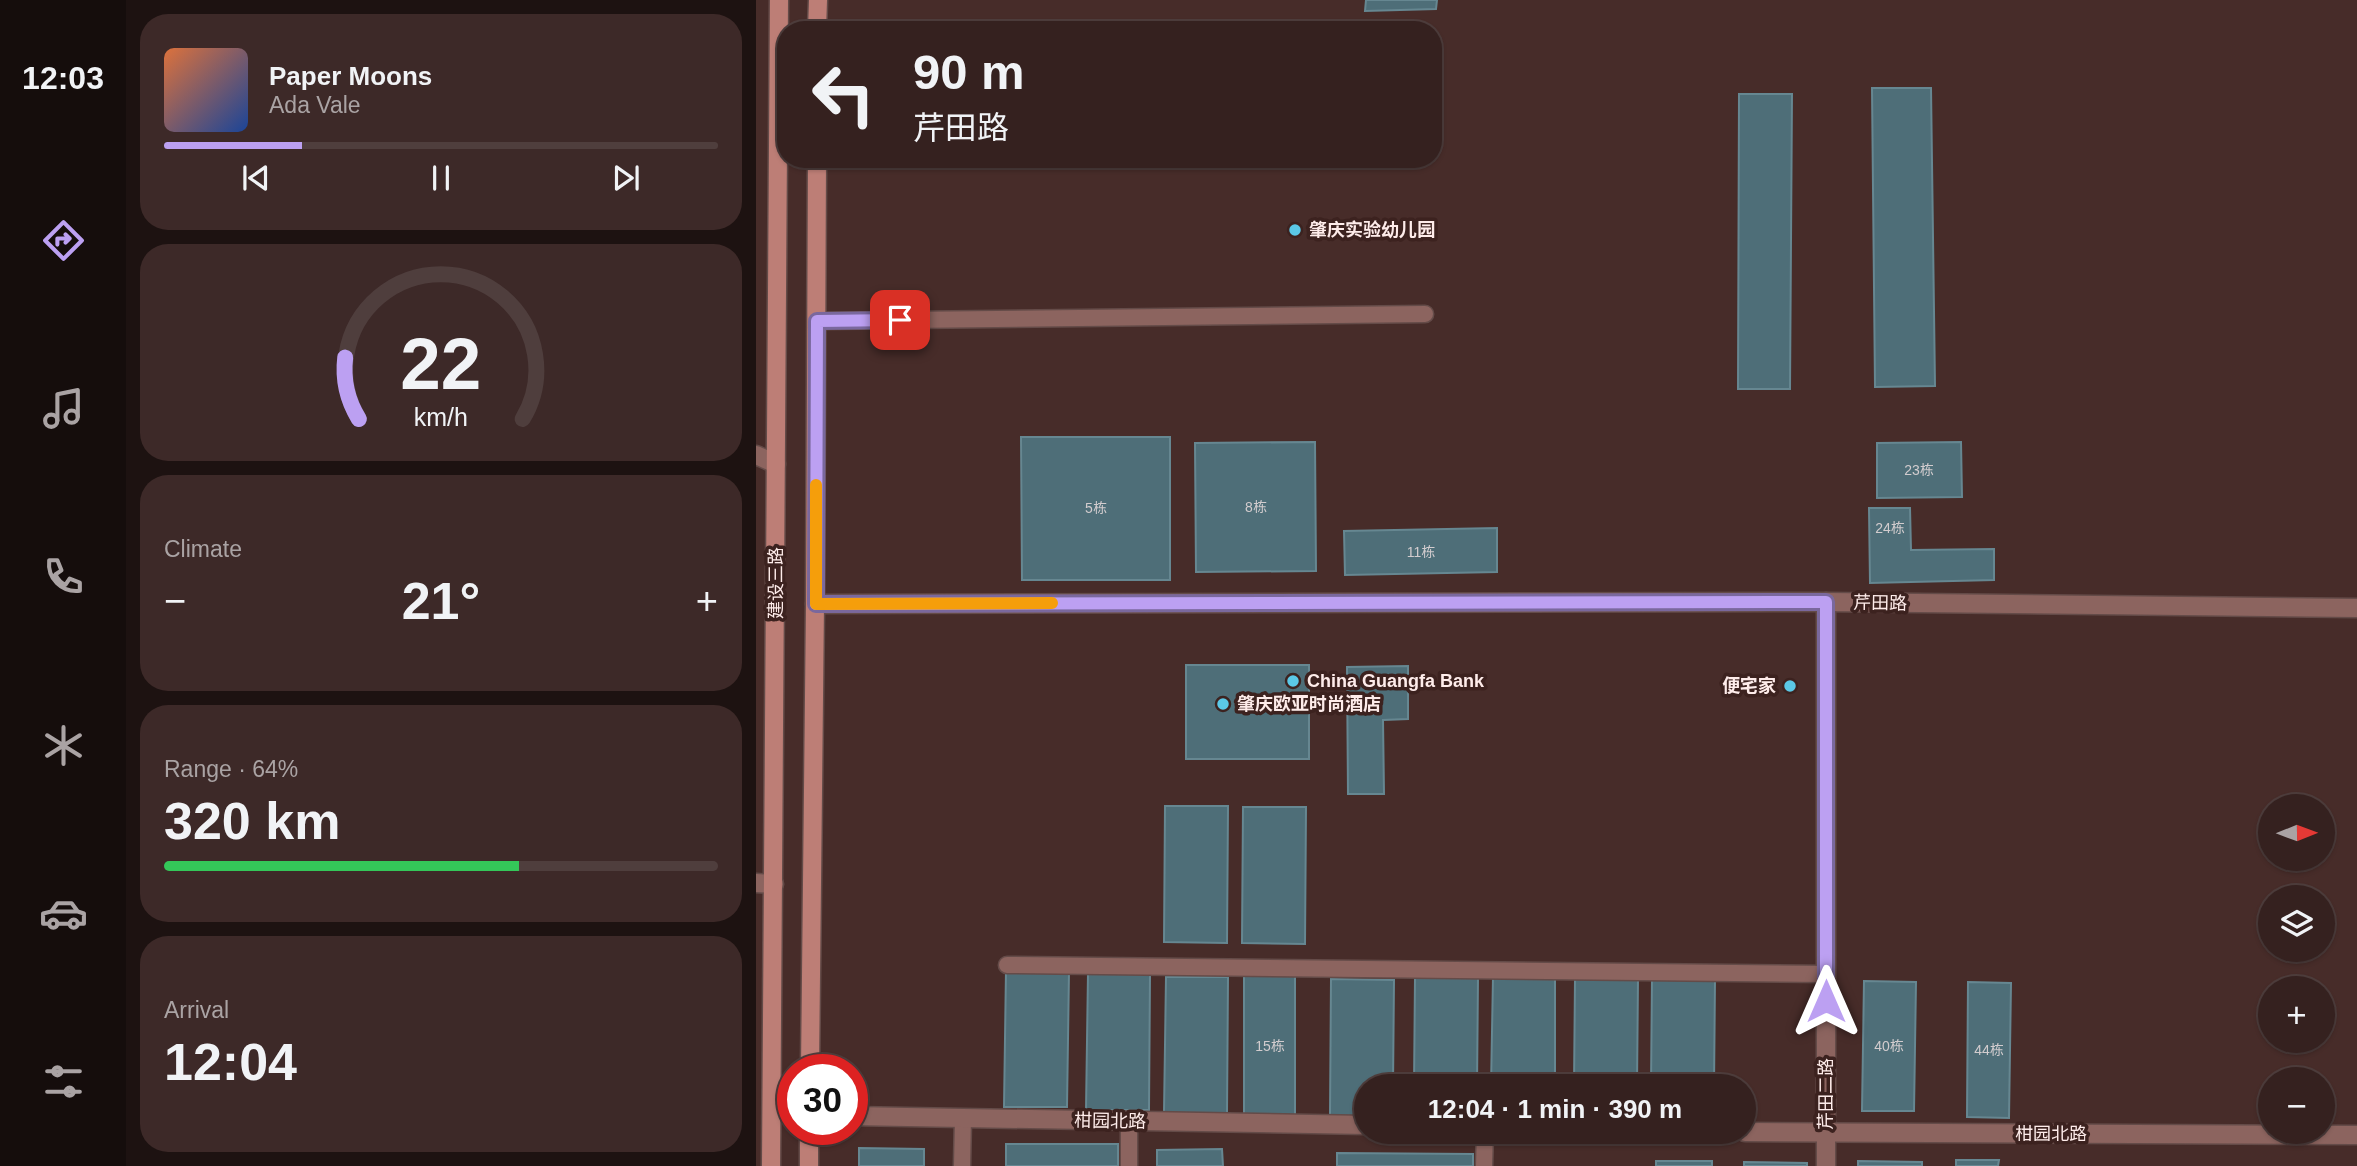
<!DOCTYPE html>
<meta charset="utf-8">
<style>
body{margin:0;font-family:Helvetica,"Noto Sans SC",sans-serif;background:#3d2928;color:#f1f3f6;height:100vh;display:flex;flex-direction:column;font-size:26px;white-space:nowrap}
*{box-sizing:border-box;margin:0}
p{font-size:23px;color:#aaa3a4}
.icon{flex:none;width:38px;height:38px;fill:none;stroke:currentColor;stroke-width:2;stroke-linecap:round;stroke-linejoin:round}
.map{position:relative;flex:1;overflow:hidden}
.side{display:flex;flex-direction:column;gap:14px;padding:14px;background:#1d1211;width:630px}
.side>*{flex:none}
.hud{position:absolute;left:21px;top:21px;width:665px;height:147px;border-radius:28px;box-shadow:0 2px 5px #0004,0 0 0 2px #4f3e3d;background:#35211f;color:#f1f3f6;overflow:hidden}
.needle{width:46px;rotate:89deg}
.tools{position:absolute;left:1502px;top:794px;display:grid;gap:14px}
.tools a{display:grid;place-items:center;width:77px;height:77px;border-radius:50%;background:#35211f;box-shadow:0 2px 5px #0004,0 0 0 2px #4f3e3d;font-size:35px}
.speed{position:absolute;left:21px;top:1054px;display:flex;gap:14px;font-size:35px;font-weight:700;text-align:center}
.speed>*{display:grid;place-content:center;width:91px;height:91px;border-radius:50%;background:#35211f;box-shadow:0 2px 5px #0004,0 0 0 2px #4f3e3d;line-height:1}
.speed .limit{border:10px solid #d22;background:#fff;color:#111}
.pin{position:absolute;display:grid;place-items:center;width:60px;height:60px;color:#fff;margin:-30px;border-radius:14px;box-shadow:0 4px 10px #0006}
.me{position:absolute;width:77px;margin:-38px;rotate:0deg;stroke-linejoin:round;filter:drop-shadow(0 0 5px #0008)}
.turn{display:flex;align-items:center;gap:24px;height:147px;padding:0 21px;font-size:32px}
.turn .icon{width:91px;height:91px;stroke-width:2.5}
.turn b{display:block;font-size:49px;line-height:60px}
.big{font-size:52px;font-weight:700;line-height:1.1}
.side .card{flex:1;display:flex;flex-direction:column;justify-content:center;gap:10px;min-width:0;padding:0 24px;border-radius:28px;background:#3d2928}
.side .dial{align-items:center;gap:0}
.dial svg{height:182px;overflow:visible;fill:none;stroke:#4f3e3d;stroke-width:7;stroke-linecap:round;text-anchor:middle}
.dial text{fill:#f1f3f6;stroke:none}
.song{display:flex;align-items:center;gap:21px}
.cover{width:84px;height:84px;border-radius:10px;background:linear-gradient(135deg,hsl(20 70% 55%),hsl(220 70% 35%))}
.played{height:7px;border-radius:4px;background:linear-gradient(90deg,#bca0f2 25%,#4f3e3d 25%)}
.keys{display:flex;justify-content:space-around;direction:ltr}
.heat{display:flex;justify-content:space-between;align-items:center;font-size:38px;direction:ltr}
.charge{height:10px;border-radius:5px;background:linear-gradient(90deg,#34c759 64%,#4f3e3d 0)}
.trip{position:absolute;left:598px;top:1074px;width:402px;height:70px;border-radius:35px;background:#35211f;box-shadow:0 2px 5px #0004,0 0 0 2px #4f3e3d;font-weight:700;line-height:70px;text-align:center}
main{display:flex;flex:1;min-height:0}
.dock{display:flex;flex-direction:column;width:126px;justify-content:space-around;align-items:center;background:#150d0c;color:#aaa3a4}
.dock .icon{width:49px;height:49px}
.dock .current{color:#bca0f2}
.dock b{font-size:32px;color:#f1f3f6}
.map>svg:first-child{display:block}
.building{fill:#4e6e78;stroke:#668791;stroke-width:2}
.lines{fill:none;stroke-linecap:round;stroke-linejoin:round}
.lane-casing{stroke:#644b48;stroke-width:19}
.street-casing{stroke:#644b48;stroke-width:21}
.secondary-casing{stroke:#644b48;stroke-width:21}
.lane{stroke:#8c645f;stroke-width:16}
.street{stroke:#8c645f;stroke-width:18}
.secondary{stroke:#bd7e76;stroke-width:18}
.route-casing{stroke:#7a689d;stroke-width:18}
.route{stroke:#bca0f2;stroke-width:12}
.slow{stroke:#f59e0b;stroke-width:12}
.poi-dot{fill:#5bc8e6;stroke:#3c221f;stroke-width:2.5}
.labels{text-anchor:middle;stroke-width:7;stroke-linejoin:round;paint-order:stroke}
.number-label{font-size:14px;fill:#d2ccce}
.poi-label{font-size:18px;font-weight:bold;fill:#feecea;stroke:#3c221f;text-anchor:start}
.street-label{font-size:18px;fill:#feecea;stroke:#3c221f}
</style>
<main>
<nav class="dock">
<b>12:03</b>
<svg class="icon current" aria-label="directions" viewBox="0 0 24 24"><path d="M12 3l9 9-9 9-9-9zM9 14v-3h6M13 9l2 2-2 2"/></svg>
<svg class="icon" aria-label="music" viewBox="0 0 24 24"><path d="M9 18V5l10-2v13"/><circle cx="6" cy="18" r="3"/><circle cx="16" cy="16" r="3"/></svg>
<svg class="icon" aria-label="phone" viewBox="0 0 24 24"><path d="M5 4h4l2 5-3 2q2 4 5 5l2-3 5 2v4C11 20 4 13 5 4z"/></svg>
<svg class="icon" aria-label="climate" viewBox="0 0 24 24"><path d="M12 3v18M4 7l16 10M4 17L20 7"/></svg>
<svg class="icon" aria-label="car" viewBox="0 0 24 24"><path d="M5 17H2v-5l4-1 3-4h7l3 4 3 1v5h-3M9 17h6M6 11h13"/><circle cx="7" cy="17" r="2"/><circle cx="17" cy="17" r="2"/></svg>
<svg class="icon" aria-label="filters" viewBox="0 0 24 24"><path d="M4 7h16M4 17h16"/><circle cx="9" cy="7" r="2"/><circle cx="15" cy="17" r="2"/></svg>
</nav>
<section class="side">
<div class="card">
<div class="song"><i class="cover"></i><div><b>Paper Moons</b><p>Ada Vale</p></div></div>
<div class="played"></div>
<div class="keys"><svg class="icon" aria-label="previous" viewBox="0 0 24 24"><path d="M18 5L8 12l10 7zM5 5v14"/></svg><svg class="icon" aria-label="pause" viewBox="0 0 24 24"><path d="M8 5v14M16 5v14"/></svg><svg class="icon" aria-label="next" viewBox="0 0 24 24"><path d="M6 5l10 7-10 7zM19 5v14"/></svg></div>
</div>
<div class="card dial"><svg viewBox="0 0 100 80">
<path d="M14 69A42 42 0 1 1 86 69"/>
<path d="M14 69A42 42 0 0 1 8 42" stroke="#bca0f2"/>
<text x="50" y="56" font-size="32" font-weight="700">22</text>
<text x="50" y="72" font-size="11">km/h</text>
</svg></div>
<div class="card"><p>Climate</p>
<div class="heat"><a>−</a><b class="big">21°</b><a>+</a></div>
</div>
<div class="card"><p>Range · 64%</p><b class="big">320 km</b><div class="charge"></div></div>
<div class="card"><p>Arrival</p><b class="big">12:04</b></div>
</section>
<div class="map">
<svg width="1601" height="1166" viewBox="0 0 1601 1166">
<rect width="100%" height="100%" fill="#472c29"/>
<!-- building -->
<g class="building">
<polygon points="610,0 681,0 680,9 609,11"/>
<polygon points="1116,88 1175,88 1179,386 1119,387"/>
<polygon points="983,94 1036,94 1034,389 982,389"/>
<polygon points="265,437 414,437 414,580 266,580"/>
<polygon points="559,442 560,571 440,572 439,443"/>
<polygon points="1205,442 1206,497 1121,498 1121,443"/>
<polygon points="1113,508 1154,508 1155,550 1238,549 1238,580 1114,583"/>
<polygon points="741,528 741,572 589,575 588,531"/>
<rect x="430" y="665" width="123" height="94"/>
<polygon points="652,666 652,719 627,720 628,794 592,794 591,667"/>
<polygon points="409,806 472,806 471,943 408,942"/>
<polygon points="487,807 550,807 549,944 486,943"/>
<polygon points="250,970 313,971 311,1107 248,1107"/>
<polygon points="332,973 394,974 393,1110 330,1110"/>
<polygon points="488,975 539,975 539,1118 488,1117"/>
<polygon points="410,977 472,977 471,1114 408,1113"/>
<polygon points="659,977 722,977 721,1087 658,1087"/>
<polygon points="737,977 799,978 799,1087 735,1087"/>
<polygon points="819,978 882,978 881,1087 818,1087"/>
<polygon points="896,978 959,979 958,1087 895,1087"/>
<polygon points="575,979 638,980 637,1087 611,1087 611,1116 574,1116"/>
<polygon points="1108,981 1160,982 1158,1111 1106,1111"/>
<polygon points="1212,982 1255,983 1253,1118 1211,1117"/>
<rect x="250" y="1144" width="112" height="22"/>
<polygon points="103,1148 168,1149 168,1166 103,1166"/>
<polygon points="466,1149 467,1166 401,1166 401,1150"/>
<polygon points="581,1153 717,1154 717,1166 581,1166"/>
<polygon points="1200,1160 1243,1160 1242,1166 1200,1166"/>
<rect x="900" y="1161" width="56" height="5"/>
<polygon points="1102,1161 1166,1162 1166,1166 1102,1166"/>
<polygon points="988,1162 1051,1163 1051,1166 988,1166"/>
</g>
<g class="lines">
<defs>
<g id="lane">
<polyline points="61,321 669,314"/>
<polyline points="251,965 1070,974"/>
<polyline points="206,1166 207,1118"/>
<polyline points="373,1166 373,1121"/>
<polyline points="728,1166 729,1132"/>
</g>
<g id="street">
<polyline points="0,455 20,464"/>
<polyline points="59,604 1070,602 1601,608"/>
<polyline points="0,883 18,884"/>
<polyline points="96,1116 611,1125"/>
<polyline points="989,1132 1601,1135"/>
<polyline points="1070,1166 1070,602"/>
</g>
<g id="secondary">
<polyline points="61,30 62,0"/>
<polyline points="54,1069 59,604 61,159"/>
<polyline points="15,1166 23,0"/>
<polyline points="53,1166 53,1129"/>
</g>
</defs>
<!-- lane casing -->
<use href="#lane" class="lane-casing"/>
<!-- street casing -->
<use href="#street" class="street-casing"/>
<!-- secondary casing -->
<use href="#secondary" class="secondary-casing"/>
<!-- lane -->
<use href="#lane" class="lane"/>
<!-- street -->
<use href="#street" class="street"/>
<!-- secondary -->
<use href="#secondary" class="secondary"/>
</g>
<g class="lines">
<defs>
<polyline id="route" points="144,320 61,321 60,604 1070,602 1070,1001"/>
</defs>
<!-- route casing -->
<use href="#route" class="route-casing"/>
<!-- route -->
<use href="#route" class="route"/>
<!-- slow -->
<polyline class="slow" points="60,485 60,604 296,603"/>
</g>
<!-- markers -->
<g class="poi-dot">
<circle cx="539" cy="230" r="7"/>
<circle cx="537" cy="681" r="7"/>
<circle cx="1034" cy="686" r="7"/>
<circle cx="467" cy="704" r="7"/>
</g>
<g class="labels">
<!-- number labels -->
<g class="number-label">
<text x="1163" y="475">23栋</text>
<text x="500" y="512">8栋</text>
<text x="340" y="513">5栋</text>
<text x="1134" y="533">24栋</text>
<text x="665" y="557">11栋</text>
<text x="514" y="1051">15栋</text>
<text x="1133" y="1051">40栋</text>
<text x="1233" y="1055">44栋</text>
</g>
<!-- poi labels -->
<g class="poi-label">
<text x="553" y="236">肇庆实验幼儿园</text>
<text x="551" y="687">China Guangfa Bank</text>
<text x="1020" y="692" text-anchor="end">便宅家</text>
<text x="481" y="710">肇庆欧亚时尚酒店</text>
</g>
<!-- street labels -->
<g class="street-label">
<text transform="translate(20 583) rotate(-90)" y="6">建设三路</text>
<text transform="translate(1124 603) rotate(1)" y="6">芹田路</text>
<text transform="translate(1070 1094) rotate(-90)" y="6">芹田二路</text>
<text transform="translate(354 1121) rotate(1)" y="6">柑园北路</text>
<text x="1295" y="1140">柑园北路</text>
</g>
</g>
</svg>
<div class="tools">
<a><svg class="needle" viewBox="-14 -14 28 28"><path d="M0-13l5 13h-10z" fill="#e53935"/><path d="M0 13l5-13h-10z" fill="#aaa3a4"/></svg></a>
<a><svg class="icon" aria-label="layers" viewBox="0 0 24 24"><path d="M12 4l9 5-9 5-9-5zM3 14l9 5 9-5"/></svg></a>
<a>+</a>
<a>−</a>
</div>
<div class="speed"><div class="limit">30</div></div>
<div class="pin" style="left:144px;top:320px;background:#d93025"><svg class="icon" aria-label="arrive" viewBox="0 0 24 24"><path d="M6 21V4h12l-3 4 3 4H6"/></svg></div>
<svg class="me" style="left:1070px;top:1001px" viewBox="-20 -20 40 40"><path d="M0-17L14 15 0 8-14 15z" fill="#bca0f2" stroke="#fff" stroke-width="4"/></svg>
<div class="trip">12:04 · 1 min · 390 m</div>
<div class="hud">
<div class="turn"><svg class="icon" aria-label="left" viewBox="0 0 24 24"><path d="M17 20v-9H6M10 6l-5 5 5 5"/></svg><div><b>90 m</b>芹田路</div></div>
</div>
</div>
</main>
